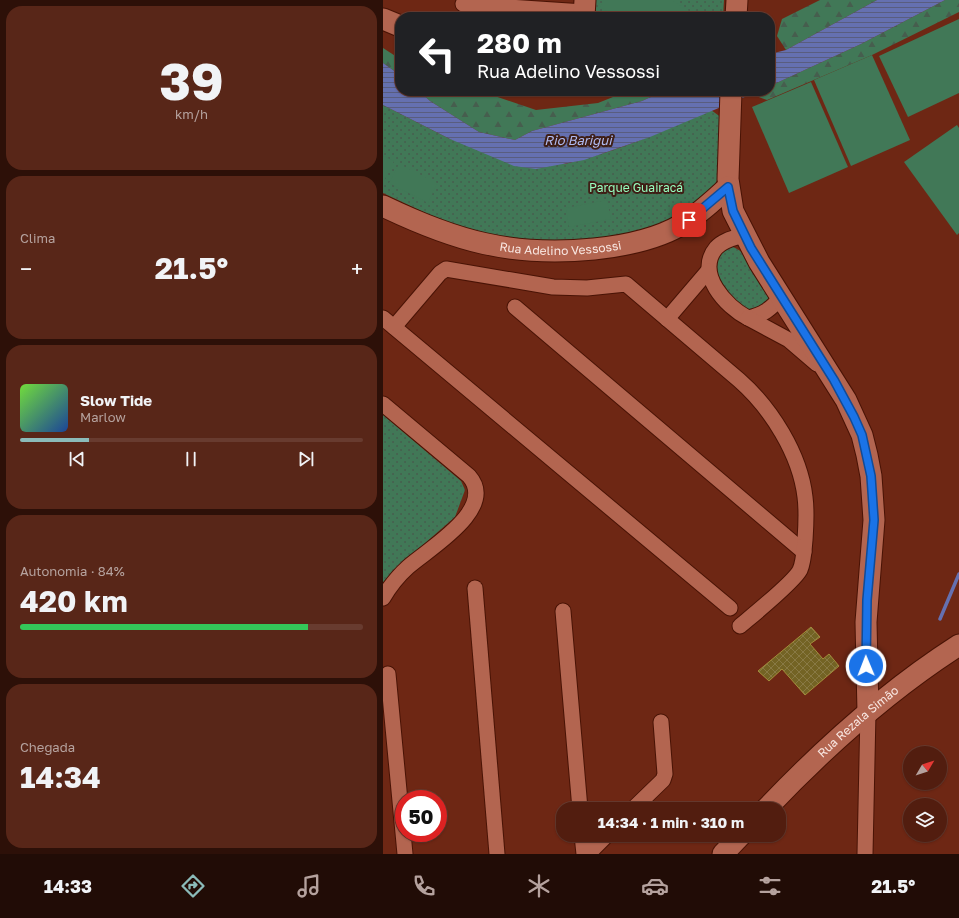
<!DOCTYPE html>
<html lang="pt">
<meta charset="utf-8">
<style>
body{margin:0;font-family:"Golos Text",sans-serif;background:#582618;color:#f1f3f6;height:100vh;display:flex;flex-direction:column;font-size:15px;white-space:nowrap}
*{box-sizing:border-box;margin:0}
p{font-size:13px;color:#b5a29e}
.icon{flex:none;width:22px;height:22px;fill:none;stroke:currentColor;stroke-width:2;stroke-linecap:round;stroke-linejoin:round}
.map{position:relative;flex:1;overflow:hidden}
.panel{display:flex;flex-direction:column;gap:6px;padding:6px;background:#2d1008;width:383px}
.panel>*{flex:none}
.hud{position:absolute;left:12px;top:12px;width:380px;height:84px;border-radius:16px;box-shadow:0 1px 3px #0004,0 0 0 1px #683b2f;background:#202124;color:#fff;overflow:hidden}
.needle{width:26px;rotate:51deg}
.buttons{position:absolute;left:520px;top:746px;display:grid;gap:8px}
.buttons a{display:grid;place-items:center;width:44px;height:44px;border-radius:50%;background:#521d0f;box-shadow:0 1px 3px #0004,0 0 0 1px #683b2f;font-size:20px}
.speed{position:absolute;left:12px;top:790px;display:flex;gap:8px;font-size:20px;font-weight:700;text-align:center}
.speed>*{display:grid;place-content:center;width:52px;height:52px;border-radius:50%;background:#521d0f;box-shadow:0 1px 3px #0004,0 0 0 1px #683b2f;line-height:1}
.speed .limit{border:6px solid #d22;background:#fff;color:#111}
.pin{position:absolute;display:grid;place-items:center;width:34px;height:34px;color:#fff;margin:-17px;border-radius:8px;box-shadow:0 2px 6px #0006}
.me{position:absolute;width:44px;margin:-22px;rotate:359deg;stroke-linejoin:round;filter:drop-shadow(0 0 3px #0008)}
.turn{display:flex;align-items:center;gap:14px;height:84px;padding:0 16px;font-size:18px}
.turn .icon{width:52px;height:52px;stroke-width:2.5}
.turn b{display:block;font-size:28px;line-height:34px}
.big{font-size:30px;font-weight:700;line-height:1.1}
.panel .tile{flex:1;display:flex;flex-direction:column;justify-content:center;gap:6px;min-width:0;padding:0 14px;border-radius:16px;background:#582618}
.panel .dial{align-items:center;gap:0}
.dial b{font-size:52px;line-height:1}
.song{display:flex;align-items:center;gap:12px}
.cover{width:48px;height:48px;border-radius:6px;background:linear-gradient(135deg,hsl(100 70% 55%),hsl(220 70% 35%))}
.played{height:4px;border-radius:2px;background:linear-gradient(90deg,#8bbbb9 20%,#683b2f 20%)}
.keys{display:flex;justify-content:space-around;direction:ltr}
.heat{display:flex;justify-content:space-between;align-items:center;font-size:22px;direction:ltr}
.charge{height:6px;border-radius:3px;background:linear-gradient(90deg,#34c759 84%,#683b2f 0)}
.trip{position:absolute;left:173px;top:802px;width:230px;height:40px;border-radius:16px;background:#521d0f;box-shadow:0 1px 3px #0004,0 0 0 1px #683b2f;font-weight:700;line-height:40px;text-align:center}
.tabs{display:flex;height:64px;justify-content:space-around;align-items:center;background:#210c06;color:#b5a29e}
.tabs .icon{width:28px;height:28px}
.tabs .selected{color:#8bbbb9}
.tabs b{font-size:18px;color:#f1f3f6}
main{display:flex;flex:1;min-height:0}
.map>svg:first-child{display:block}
.grass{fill:url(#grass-dots)}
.forest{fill:url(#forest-firs)}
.pitch{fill:#417857}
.water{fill:url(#water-rules)}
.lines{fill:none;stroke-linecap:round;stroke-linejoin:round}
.stream{stroke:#6570b0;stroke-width:3.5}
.building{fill:url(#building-cross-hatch);stroke:#a28d3a}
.street-casing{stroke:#491305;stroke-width:17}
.secondary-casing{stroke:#491305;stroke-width:23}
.street{stroke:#b36550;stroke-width:15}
.secondary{stroke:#b36550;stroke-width:21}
.route-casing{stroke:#114b97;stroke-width:10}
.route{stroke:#1a73e8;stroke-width:7}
.labels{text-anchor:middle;stroke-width:4;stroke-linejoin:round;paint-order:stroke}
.park-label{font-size:12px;fill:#97fdbe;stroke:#3e1e15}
.street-label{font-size:12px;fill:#f9e7e2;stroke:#3e1e15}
.water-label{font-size:13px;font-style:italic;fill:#b0bbf2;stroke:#3e1e15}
</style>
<main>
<section class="panel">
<div class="tile dial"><b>39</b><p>km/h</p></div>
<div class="tile"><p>Clima</p>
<div class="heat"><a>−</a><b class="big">21.5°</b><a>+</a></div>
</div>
<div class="tile">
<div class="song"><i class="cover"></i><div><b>Slow Tide</b><p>Marlow</p></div></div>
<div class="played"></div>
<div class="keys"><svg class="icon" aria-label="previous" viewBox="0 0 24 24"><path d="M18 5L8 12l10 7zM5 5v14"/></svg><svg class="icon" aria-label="pause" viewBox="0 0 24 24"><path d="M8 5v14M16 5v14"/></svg><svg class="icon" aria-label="next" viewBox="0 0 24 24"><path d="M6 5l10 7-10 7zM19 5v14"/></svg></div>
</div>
<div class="tile"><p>Autonomia · 84%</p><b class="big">420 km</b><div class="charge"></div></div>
<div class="tile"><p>Chegada</p><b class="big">14:34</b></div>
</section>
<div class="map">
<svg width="576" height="854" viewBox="0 0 576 854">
<defs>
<pattern id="grass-dots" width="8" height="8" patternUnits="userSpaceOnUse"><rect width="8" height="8" fill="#417857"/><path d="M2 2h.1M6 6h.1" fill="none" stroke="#465e4e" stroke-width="1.8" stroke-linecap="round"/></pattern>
<pattern id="forest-firs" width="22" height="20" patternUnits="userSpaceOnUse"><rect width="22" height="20" fill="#417857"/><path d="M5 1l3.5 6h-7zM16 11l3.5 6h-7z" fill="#465e4e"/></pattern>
<pattern id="water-rules" width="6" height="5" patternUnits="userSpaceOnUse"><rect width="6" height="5" fill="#6570b0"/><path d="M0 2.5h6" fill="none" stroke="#595d7f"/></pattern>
<pattern id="building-cross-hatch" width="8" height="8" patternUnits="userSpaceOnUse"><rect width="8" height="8" fill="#736324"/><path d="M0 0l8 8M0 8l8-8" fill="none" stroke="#887944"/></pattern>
</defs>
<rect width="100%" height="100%" fill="#6e2714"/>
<!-- grass -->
<g class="grass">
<polygon points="211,0 341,0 340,17 210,17"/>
<path d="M0,105L67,139L182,164C233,152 281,131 328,110L339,118L338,172L329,190L315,204L269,229L199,243L129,240L62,222L0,193Z"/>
<path d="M345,246C365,248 377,279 387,294C386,307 376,307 364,311C358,306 350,301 345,295C333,282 328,257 345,246Z"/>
<polygon points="0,415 78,481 82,490 72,517 19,563 0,584"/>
</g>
<!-- forest -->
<g class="forest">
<polygon points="437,0 494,0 403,50 394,36 399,19"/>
<polygon points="562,0 576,0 576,12 489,55 384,100 368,94 376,91 387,91 387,86 478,44"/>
<polygon points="0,48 17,59 17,75 0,63"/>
<polygon points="36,91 97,91 153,110 215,103 245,91 281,91 259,101 149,131 132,140 96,132 47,101"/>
</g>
<!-- pitch -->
<g class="pitch">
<polygon points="221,0 289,0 306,11 302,17 233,17 217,7"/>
<polygon points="576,19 576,93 525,117 496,56"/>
<polygon points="489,55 527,140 468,166 431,80"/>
<polygon points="428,82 465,167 406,193 369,107"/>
<polygon points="574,125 576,128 576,233 574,235 521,162"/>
<polygon points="0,156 11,161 1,181 0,181"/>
<polygon points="16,164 54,183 45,203 6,183"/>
<polygon points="224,200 228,219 186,227 183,208"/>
</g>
<!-- water -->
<g class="water">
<polygon points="494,0 562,0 478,44 387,86 387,54 403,50"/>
<polygon points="0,63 17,75 17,91 36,91 47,101 96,132 132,140 149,131 259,101 281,91 376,91 267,137 201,160 153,169 131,166 67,139 0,105"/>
</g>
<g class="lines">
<!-- stream -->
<polyline class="stream" points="557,619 576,574"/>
</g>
<!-- building -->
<polygon class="building" points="428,627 437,637 427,644 440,659 446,654 456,666 422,695 399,669 386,681 375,671"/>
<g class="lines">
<defs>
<g id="street">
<polyline points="80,4 201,12"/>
<path d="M361,235C351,238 340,240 333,248C312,273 343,307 365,318C380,315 388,309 398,297"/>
<polyline points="132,307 421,552"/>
<polyline points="0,318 347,608"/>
<polyline points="365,318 406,340 434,364"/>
<polyline points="284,319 325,271"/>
<path d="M11,327L57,273L63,269L170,287L204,288L243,284L356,380C388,408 417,454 422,497C424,512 423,525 422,540C421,549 421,561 417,570C411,582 370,615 357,626"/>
<path d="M0,404L86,476C115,509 45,549 25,567C15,576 7,586 0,598"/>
<polyline points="92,588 114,854"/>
<polyline points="180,611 197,809"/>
<polyline points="5,674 22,854"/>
<polyline points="250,809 280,780 282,774 278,722"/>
<polyline points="199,835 201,854"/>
<polyline points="205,854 224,835"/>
<polyline points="482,854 485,712"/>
</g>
<g id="secondary">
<polyline points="201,17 202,0"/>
<polyline points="353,17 354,0"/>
<polyline points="0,19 17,26"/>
<polyline points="348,91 345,179 350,211 376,262 463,400 479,435 484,455 488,476 491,520 483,622 485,712"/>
<path id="s1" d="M0,206C73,241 128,257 211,249C240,246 272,240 298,225C315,215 330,201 345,187"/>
<path id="s2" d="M383,809C441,748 504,691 576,645"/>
<polyline points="340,854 358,835"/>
</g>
</defs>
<!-- street casing -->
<use href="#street" class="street-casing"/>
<!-- secondary casing -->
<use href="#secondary" class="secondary-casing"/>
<!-- street -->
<use href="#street" class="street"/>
<!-- secondary -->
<use href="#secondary" class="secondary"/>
</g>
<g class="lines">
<defs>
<polyline id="route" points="306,220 345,187 350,211 368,248 451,380 471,417 479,435 488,476 491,520 484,600 483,666"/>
</defs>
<!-- route casing -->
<use href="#route" class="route-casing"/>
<!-- route -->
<use href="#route" class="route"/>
</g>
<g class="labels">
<!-- park labels -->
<g class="park-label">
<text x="253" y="192">Parque Guairacá</text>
</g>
<!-- street labels -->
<g class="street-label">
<text dy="4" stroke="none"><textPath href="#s1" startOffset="185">Rua Adelino Vessossi</textPath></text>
<text dy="4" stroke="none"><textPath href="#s2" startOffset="127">Rua Rezala Simão</textPath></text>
</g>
<!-- water labels -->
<g class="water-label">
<text x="195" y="145">Rio Barigui</text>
</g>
</g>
</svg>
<div class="buttons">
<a><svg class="needle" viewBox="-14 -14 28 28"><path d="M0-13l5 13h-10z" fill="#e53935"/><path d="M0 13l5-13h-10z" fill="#b5a29e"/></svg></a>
<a><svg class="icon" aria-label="layers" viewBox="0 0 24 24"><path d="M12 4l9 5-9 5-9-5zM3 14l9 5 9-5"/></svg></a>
</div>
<div class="speed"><div class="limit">50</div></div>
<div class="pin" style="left:306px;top:220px;background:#d93025"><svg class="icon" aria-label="arrive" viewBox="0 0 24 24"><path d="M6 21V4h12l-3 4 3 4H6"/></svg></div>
<svg class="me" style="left:483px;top:666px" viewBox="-20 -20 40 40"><circle r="17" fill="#1a73e8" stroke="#fff" stroke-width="3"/><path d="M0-11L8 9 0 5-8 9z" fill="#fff"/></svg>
<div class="trip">14:34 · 1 min · 310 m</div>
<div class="hud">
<div class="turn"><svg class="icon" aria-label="left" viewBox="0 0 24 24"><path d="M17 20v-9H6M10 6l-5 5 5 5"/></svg><div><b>280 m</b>Rua Adelino Vessossi</div></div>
</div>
</div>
</main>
<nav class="tabs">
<b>14:33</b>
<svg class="icon selected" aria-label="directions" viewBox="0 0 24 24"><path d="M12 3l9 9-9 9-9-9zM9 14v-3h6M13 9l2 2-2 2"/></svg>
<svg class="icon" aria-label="music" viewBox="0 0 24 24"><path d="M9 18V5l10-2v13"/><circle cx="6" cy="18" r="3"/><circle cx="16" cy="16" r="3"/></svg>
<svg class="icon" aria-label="phone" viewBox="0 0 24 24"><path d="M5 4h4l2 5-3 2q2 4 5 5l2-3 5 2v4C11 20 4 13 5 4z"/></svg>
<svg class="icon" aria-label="climate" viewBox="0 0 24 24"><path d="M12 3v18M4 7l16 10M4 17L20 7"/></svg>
<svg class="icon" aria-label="car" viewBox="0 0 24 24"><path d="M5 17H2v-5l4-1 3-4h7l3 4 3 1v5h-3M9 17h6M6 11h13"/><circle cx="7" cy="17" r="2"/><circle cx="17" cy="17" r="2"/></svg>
<svg class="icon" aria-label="filters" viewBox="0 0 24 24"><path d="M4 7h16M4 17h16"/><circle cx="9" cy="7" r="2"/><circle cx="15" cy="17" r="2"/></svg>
<b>21.5°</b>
</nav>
